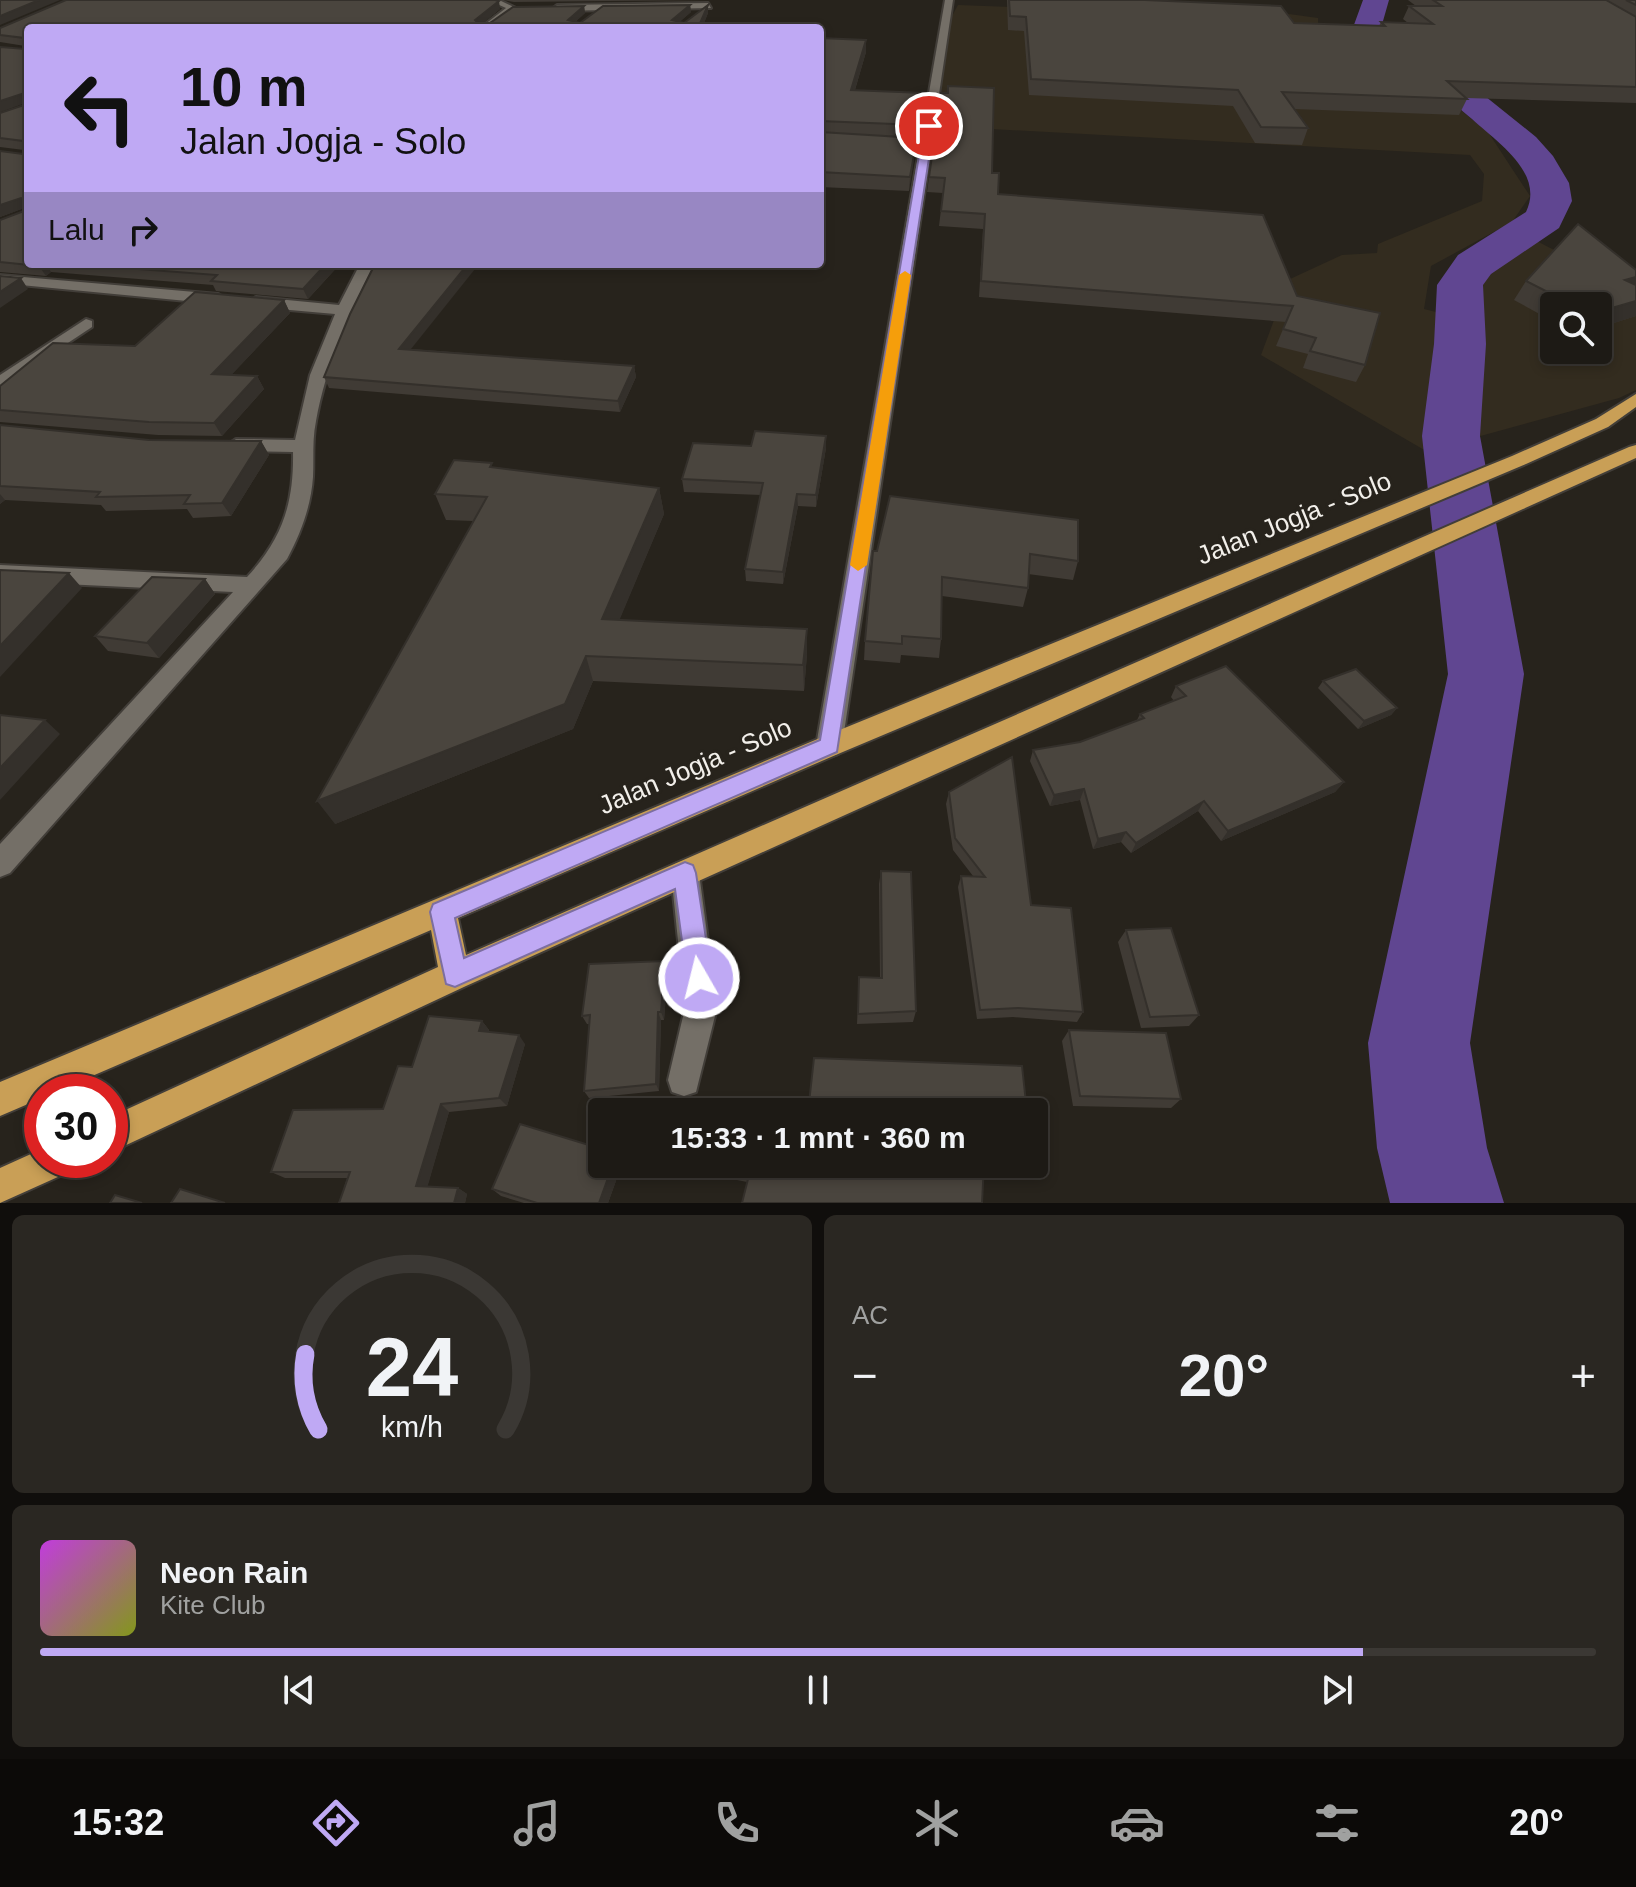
<!DOCTYPE html>
<html lang="id">
<meta charset="utf-8">
<style>
body{margin:0;font-family:Arial,sans-serif;background:#2a2722;color:#f1f3f6;height:100vh;display:flex;flex-direction:column;font-size:30px;white-space:nowrap}
*{box-sizing:border-box;margin:0}
p{font-size:26px;color:#a0a1a0}
.icon{flex:none;width:44px;height:44px;fill:none;stroke:currentColor;stroke-width:2;stroke-linecap:round;stroke-linejoin:round}
.map{position:relative;height:1203px;overflow:hidden}
.drawer{display:flex;flex-direction:column;gap:12px;padding:12px;background:#100e0c;flex:1}
.drawer>*{flex:none}
.top-card{position:absolute;left:24px;top:24px;width:800px;height:244px;border-radius:8px;box-shadow:0 4px 12px #0003,0 0 0 2px #3b3834;background:#bfa9f4;color:#111;overflow:hidden}
.controls{position:absolute;left:1540px;top:292px;display:grid;gap:16px}
.controls a{display:grid;place-items:center;width:72px;height:72px;border-radius:8px;background:#1d1a15;box-shadow:0 4px 12px #0003,0 0 0 2px #3b3834;font-size:40px}
.speed{position:absolute;left:24px;top:1074px;display:flex;gap:16px;font-size:40px;font-weight:700;text-align:center}
.speed>*{display:grid;place-content:center;width:104px;height:104px;border-radius:50%;background:#1d1a15;box-shadow:0 4px 12px #0003,0 0 0 2px #3b3834;line-height:1}
.speed .limit{border:12px solid #d22;background:#fff;color:#111}
.pin{position:absolute;display:grid;place-items:center;width:68px;height:68px;color:#fff;margin:-34px;border:4px solid #fff;border-radius:50%;box-shadow:0 2px 8px #0007}
.me{position:absolute;width:88px;margin:-44px;rotate:352deg;stroke-linejoin:round;filter:drop-shadow(0 0 6px #0008)}
.turn{display:flex;align-items:center;gap:28px;height:168px;padding:0 24px;font-size:36px}
.turn .icon{width:104px;height:104px;stroke-width:2.5}
.turn b{display:block;font-size:56px;line-height:68px}
.then{display:flex;align-items:center;height:76px;padding:0 24px;background:#0003;gap:16px;font-size:30px}
.big{font-size:60px;font-weight:800;line-height:1.1}
.drawer .card{flex:1;display:flex;flex-direction:column;justify-content:center;gap:12px;min-width:0;padding:0 28px;border-radius:12px;background:#2a2722}
.drawer .dial{align-items:center;gap:0}
.dial svg{height:208px;overflow:visible;fill:none;stroke:#3b3834;stroke-width:7;stroke-linecap:round;text-anchor:middle}
.dial text{fill:#f1f3f6;stroke:none}
.song{display:flex;align-items:center;gap:24px}
.cover{width:96px;height:96px;border-radius:12px;background:linear-gradient(135deg,hsl(290 70% 55%),hsl(70 70% 35%))}
.played{height:8px;border-radius:4px;background:linear-gradient(90deg,#bfa9f4 85%,#3b3834 85%)}
.keys{display:flex;justify-content:space-around;direction:ltr}
.heat{display:flex;justify-content:space-between;align-items:center;font-size:44px;direction:ltr}
.drawer .tiles{flex:1;display:grid;gap:12px;grid-template-columns:1fr 1fr}
.card:last-child{grid-column:span 2}
.trip{position:absolute;left:588px;top:1098px;width:460px;height:80px;border-radius:8px;background:#1d1a15;box-shadow:0 4px 12px #0003,0 0 0 2px #3b3834;font-weight:800;line-height:80px;text-align:center}
.tab-bar{display:flex;height:128px;justify-content:space-around;align-items:center;background:#0c0a08;color:#a0a1a0}
.tab-bar .icon{width:56px;height:56px}
.tab-bar .active{color:#bfa9f4}
.tab-bar b{font-size:36px;color:#f1f3f6}
.map>svg:first-child{display:block}
.built{fill:#332c1f;fill-rule:evenodd}
.lines{fill:none;stroke-linecap:round;stroke-linejoin:round}
.river{fill:#604691;fill-rule:evenodd}
.minor-casing{stroke:#423e39;stroke-width:4}
.trunk-casing{stroke:#423e39;stroke-width:4}
.minor{fill:#746f67;fill-rule:evenodd}
.trunk{fill:#c99f56;fill-rule:evenodd}
.wall{fill:#403b35}
.shaded-wall{fill:#34302b}
.building{fill:#4a453e;stroke:#34302b;stroke-width:2}
.route{fill:#bfa9f4;stroke:#7c6e9f;stroke-width:2}
.slow{fill:#f59e0b}
.labels{text-anchor:middle;stroke-width:6;stroke-linejoin:round;paint-order:stroke}
.street-label{font-size:26px;fill:#f2efea;stroke:#27231c}
</style>
<div class="map">
<svg width="1636" height="1203" viewBox="0 0 1636 1203">
<rect width="100%" height="100%" fill="#27231c"/>
<!-- built -->
<path class="built" d="M958,5L1273,17L1289,14L1318,18V27L1453,104L1488,132L1530,196L1512,222L1431,266L1424,309L1464,319L1470,281L1511,246L1533,239L1636,293V390L1619,398L1426,451L1261,355L1274,320L1262,292L1342,255L1377,253L1378,244L1482,201L1484,174L1470,155L936,126L946,27ZM1554,306H1598V350H1554Z"/>
<g class="lines">
<!-- river -->
<path class="river" d="M1363,0H1389L1377,42L1455,72L1536,137L1553,156L1569,183L1572,201L1559,228L1491,274L1483,285L1486,344L1480,436L1524,674L1470,1043L1487,1148L1504,1203H1390L1377,1148L1368,1043L1448,674L1422,436L1434,344L1437,285L1458,255L1526,212C1545,173 1497,142 1472,119C1459,109 1447,96 1434,87C1412,72 1379,64 1354,54L1347,44Z"/>
<defs>
<g id="minor">
<polygon points="488,0 499,0 516,8 490,28 480,28 506,8"/>
<polygon points="945,0 953,0 842,746 838,754 829,757 820,754 816,746"/>
<polygon points="708,3 711,8 557,11 553,8 557,5"/>
<path d="M360,264H374C349,314 326,366 316,421C312,440 314,458 313,477C311,506 301,533 287,559L10,873L0,877V844L233,592L0,581V565L247,577C282,539 294,504 293,452L236,451L227,445L236,439L295,440L310,375L335,314L256,307L248,302L256,297L339,305Z"/>
<polygon points="0,275 218,294 226,299 218,304 0,283"/>
<polygon points="86,319 92,321 92,327 0,388 0,375"/>
<polygon points="685,860 695,864 699,873 717,1008 696,1092 684,1096 672,1092 668,1080 685,1008 671,873 675,864"/>
</g>
<g id="trunk">
<polygon points="1636,394 1636,407 1608,427 1526,464 838,754 458,918 466,955 1629,447 1636,445 1636,458 466,986 122,1147 110,1152 110,1117 438,967 431,930 55,1092 42,1092 42,1098 0,1116 0,1082 820,738 1512,456 1596,419"/>
<polygon points="42,1149 42,1160 74,1160 69,1172 0,1203 0,1168"/>
</g>
</defs>
<!-- minor casing -->
<use href="#minor" class="minor-casing"/>
<!-- trunk casing -->
<use href="#trunk" class="trunk-casing"/>
<!-- minor -->
<use href="#minor" class="minor"/>
<!-- trunk -->
<use href="#trunk" class="trunk"/>
</g>
<!-- wall -->
<g class="wall">
<polygon points="503,0 708,0 514,2"/>
<polygon points="1007,0 1145,0 1294,23 1379,26 1381,22 1408,23 1403,19 1409,6 1416,6 1408,0 1636,0 1636,103 1466,98 1467,99 1459,115 1294,109 1308,128 1302,145 1255,143 1233,106 1029,95 1024,31 1008,30"/>
<polygon points="690,5 691,12 679,22 684,23 708,5 708,13 702,28 28,28 28,264 340,264 308,299 216,291 213,285 51,272 46,276 0,272 0,220 24,211 24,208 0,217 24,154 24,150 0,147 0,113 24,105 24,103 0,112 0,47 25,49 25,46 0,42 0,28 500,9 483,23 584,6 585,13 575,22 580,23"/>
<polygon points="820,38 866,40 866,52 855,90 924,93 923,106 918,139 916,139 909,191 820,187"/>
<polygon points="992,173 998,194 1297,296 1365,365 1356,382 1303,368 1308,354 1276,346 1286,322 979,297 983,229 939,226 943,193 927,192 929,177"/>
<polygon points="1636,270 1636,316 1598,328 1598,306 1554,306 1554,322 1514,300 1526,281"/>
<polygon points="284,300 290,313 231,375 257,376 264,389 222,436 158,435 0,422 0,386"/>
<polygon points="411,349 634,366 636,377 620,412 329,388 324,377"/>
<polygon points="0,425 149,440 261,441 269,455 231,516 193,518 187,509 106,511 101,505 5,500 0,504"/>
<polygon points="826,436 826,448 816,507 798,506 783,584 746,581 745,569 761,495 684,492 682,479 751,446"/>
<polygon points="494,467 659,488 664,514 619,620 807,629 807,654 804,691 593,681 573,729 335,824 473,521 446,520 435,494"/>
<polygon points="890,496 1078,561 1073,580 1028,574 1028,588 1023,607 942,596 941,639 939,658 901,655 900,663 864,660 865,641 877,551"/>
<polygon points="205,579 215,594 159,658 108,651 95,636"/>
<polygon points="1323,681 1397,708 1391,715 1358,729 1318,688"/>
<polygon points="1176,686 1344,782 1335,792 1221,841 1198,811 1131,853 1121,842 1093,849 1080,800 1050,806 1030,761 1033,750 1080,742 1137,720 1140,714 1174,701 1171,697"/>
<polygon points="949,792 1031,905 1083,1012 1077,1022 1013,1017 977,1019 958,887 961,876 973,876 953,850 946,804"/>
<polygon points="881,871 916,1011 913,1022 857,1024 859,977 880,978 879,884"/>
<polygon points="1126,930 1199,1015 1189,1026 1141,1028 1118,942"/>
<polygon points="665,961 668,970 664,1020 661,1020 659,1091 589,1098 584,1091 589,1024 587,1024 582,1016"/>
<polygon points="482,1021 489,1030 489,1032 525,1044 507,1106 449,1112 427,1187 458,1188 467,1194 465,1203 339,1203 347,1178 285,1178 271,1172 383,1109 412,1067"/>
<polygon points="1069,1030 1181,1099 1171,1108 1073,1106 1062,1041"/>
<polygon points="622,1164 608,1203 524,1203 501,1196 492,1189"/>
<polygon points="984,1164 747,1182 722,1177 719,1168"/>
</g>
<!-- shaded-wall -->
<g class="shaded-wall">
<polygon points="39,0 60,0 0,25 0,16"/>
<polygon points="499,1 500,9 477,28 475,20"/>
<polygon points="690,5 691,12 673,28 672,20"/>
<polygon points="708,5 708,13 702,28 698,28"/>
<polygon points="584,6 585,13 569,28 568,20"/>
<polygon points="866,40 866,52 851,103 851,90"/>
<polygon points="25,93 28,102 0,112 0,101"/>
<polygon points="924,93 923,106 918,139 919,125"/>
<polygon points="917,138 915,152 909,191 910,177"/>
<polygon points="21,198 27,207 0,217 0,205"/>
<polygon points="41,264 46,264 51,272 46,276 39,266"/>
<polygon points="326,264 340,264 308,299 303,289"/>
<polygon points="468,264 479,264 403,359 399,349"/>
<polygon points="1636,277 1636,284 1628,294 1625,280"/>
<polygon points="21,278 28,289 0,308 0,292"/>
<polygon points="284,300 290,313 220,387 212,374"/>
<polygon points="1636,301 1636,316 1598,328 1598,312"/>
<polygon points="634,366 636,377 620,412 618,401"/>
<polygon points="257,376 264,389 222,436 214,423"/>
<polygon points="826,436 826,448 816,507 816,495"/>
<polygon points="261,441 269,455 231,516 222,503"/>
<polygon points="659,488 664,514 609,645 602,619"/>
<polygon points="0,494 5,500 0,504"/>
<polygon points="797,494 798,506 783,584 783,572"/>
<polygon points="69,573 82,588 0,677 0,646"/>
<polygon points="205,579 215,594 159,658 147,643"/>
<polygon points="807,629 807,654 804,691 803,665"/>
<polygon points="586,656 593,681 573,729 335,824 317,801"/>
<polygon points="1397,708 1391,715 1358,729 1364,721"/>
<polygon points="45,720 60,734 0,800 0,768"/>
<polygon points="1344,782 1335,792 1221,841 1228,831"/>
<polygon points="1084,789 1080,800 1050,806 1054,795"/>
<polygon points="1204,801 1198,811 1131,853 1136,843"/>
<polygon points="1126,832 1121,842 1093,849 1098,839"/>
<polygon points="665,961 668,970 664,1020 661,1012"/>
<polygon points="658,1012 661,1020 659,1091 656,1084"/>
<polygon points="482,1021 489,1030 486,1040 479,1031"/>
<polygon points="519,1035 525,1044 507,1106 499,1098"/>
<polygon points="441,1104 449,1112 426,1192 416,1186"/>
<polygon points="613,1164 622,1164 608,1203 599,1203"/>
<polygon points="458,1188 467,1194 465,1203 454,1203"/>
</g>
<!-- building -->
<g class="building">
<polygon points="0,0 39,0 0,16"/>
<polygon points="66,0 495,0 499,1 475,20 478,23 490,23 513,7 584,6 568,20 580,23 603,6 690,5 672,20 684,23 708,5 698,28 28,28 28,264 41,264 39,266 0,262 0,220 24,211 25,200 21,198 0,205 0,151 24,154 23,141 0,138 0,113 24,105 25,93 0,101 0,47 25,49 24,38 0,35 0,28"/>
<polygon points="1009,0 1145,0 1281,6 1294,23 1385,26 1381,22 1433,24 1409,6 1442,6 1433,0 1606,0 1636,17 1636,87 1447,81 1467,99 1282,92 1308,128 1261,127 1238,90 1031,79 1026,17 1010,16"/>
<polygon points="1626,0 1636,0 1636,5"/>
<polygon points="820,38 866,40 851,90 924,93 919,125 820,121"/>
<polygon points="948,86 994,88 992,173 999,173 998,194 1263,215 1297,296 1380,313 1365,365 1310,351 1316,338 1283,329 1293,306 981,281 985,214 941,211 945,178 929,177 941,93 948,93"/>
<polygon points="820,132 917,138 910,177 820,172"/>
<polygon points="1578,224 1636,270 1636,277 1625,280 1636,285 1636,301 1598,312 1598,306 1575,306 1526,281"/>
<polygon points="73,264 326,264 303,289 211,281 217,275"/>
<polygon points="375,264 468,264 399,349 634,366 618,401 324,377 350,314"/>
<polygon points="0,276 21,278 0,292"/>
<polygon points="195,292 284,300 212,374 257,376 214,423 149,422 0,410 0,386 53,343 135,346"/>
<polygon points="0,425 149,440 261,441 222,503 184,504 190,495 96,497 100,492 0,486"/>
<polygon points="755,431 826,436 816,495 797,494 783,572 745,569 763,483 682,479 693,443 751,446"/>
<polygon points="454,460 492,463 490,467 659,488 602,619 807,629 803,665 586,656 565,704 317,801 487,497 435,494"/>
<polygon points="890,496 1078,520 1078,561 1030,554 1028,588 942,577 941,639 902,636 902,644 865,641 873,551 877,551"/>
<polygon points="0,570 69,573 0,646"/>
<polygon points="152,577 205,579 147,643 95,636"/>
<polygon points="1226,666 1344,782 1228,831 1204,801 1136,843 1126,832 1098,839 1084,789 1054,795 1033,750 1080,742 1144,718 1140,714 1186,696 1176,686"/>
<polygon points="1356,669 1397,708 1364,721 1323,681"/>
<polygon points="0,715 45,720 0,768"/>
<polygon points="1012,757 1031,905 1071,908 1083,1012 1018,1008 980,1010 961,876 985,877 955,838 949,792"/>
<polygon points="881,871 911,872 916,1011 858,1014 859,977 882,978"/>
<polygon points="1171,928 1199,1015 1150,1017 1126,930"/>
<polygon points="665,961 661,1012 658,1012 656,1084 584,1091 590,1015 582,1016 589,964"/>
<polygon points="429,1016 482,1021 479,1031 519,1035 499,1098 441,1104 416,1186 458,1188 454,1203 339,1203 350,1172 271,1172 293,1110 383,1109 398,1066 412,1067"/>
<polygon points="1069,1030 1166,1033 1181,1099 1080,1096"/>
<polygon points="814,1058 1022,1066 1027,1112 808,1112"/>
<polygon points="733,1107 756,1112 732,1112"/>
<polygon points="520,1124 602,1149 602,1164 613,1164 599,1203 537,1203 492,1189"/>
<polygon points="720,1164 984,1164 982,1203 742,1203 749,1175 719,1168"/>
<polygon points="180,1189 225,1203 171,1203"/>
<polygon points="115,1195 142,1203 110,1203"/>
</g>
<!-- route -->
<polygon class="route" points="929,123 934,126 837,752 455,918 464,958 685,862 693,865 696,873 712,978 708,987 699,990 690,987 687,978 675,889 455,987 446,984 430,912 433,904 820,740 924,126"/>
<!-- slow -->
<polygon class="slow" points="905,271 911,275 867,565 858,571 850,565 899,275"/>
<g class="labels">
<!-- street labels -->
<g class="street-label">
<text transform="translate(1294 518) rotate(-22)" y="9">Jalan Jogja - Solo</text>
<text transform="translate(695 766) rotate(-23)" y="9">Jalan Jogja - Solo</text>
</g>
</g>
</svg>
<div class="controls">
<a><svg class="icon" aria-label="search" viewBox="0 0 24 24"><circle cx="10" cy="10" r="6"/><path d="M15 15l6 6"/></svg></a>
</div>
<div class="speed"><div class="limit">30</div></div>
<div class="pin" style="left:929px;top:126px;background:#d93025"><svg class="icon" aria-label="arrive" viewBox="0 0 24 24"><path d="M6 21V4h12l-3 4 3 4H6"/></svg></div>
<svg class="me" style="left:699px;top:978px" viewBox="-20 -20 40 40"><circle r="17" fill="#bfa9f4" stroke="#fff" stroke-width="3"/><path d="M0-11L8 9 0 5-8 9z" fill="#fff"/></svg>
<div class="trip">15:33 · 1 mnt · 360 m</div>
<div class="top-card">
<div class="turn"><svg class="icon" aria-label="left" viewBox="0 0 24 24"><path d="M17 20v-9H6M10 6l-5 5 5 5"/></svg><div><b>10 m</b>Jalan Jogja - Solo</div></div>
<div class="then">Lalu<svg class="icon" aria-label="right" viewBox="0 0 24 24"><path d="M7 20v-9h11M14 6l5 5-5 5"/></svg></div>
</div>
</div>
<section class="drawer">
<div class="tiles">
<div class="card dial"><svg viewBox="0 0 100 80">
<path d="M14 69A42 42 0 1 1 86 69"/>
<path d="M14 69A42 42 0 0 1 9 40" stroke="#bfa9f4"/>
<text x="50" y="56" font-size="32" font-weight="700">24</text>
<text x="50" y="72" font-size="11">km/h</text>
</svg></div>
<div class="card"><p>AC</p>
<div class="heat"><a>−</a><b class="big">20°</b><a>+</a></div>
</div>
<div class="card">
<div class="song"><i class="cover"></i><div><b>Neon Rain</b><p>Kite Club</p></div></div>
<div class="played"></div>
<div class="keys"><svg class="icon" aria-label="previous" viewBox="0 0 24 24"><path d="M18 5L8 12l10 7zM5 5v14"/></svg><svg class="icon" aria-label="pause" viewBox="0 0 24 24"><path d="M8 5v14M16 5v14"/></svg><svg class="icon" aria-label="next" viewBox="0 0 24 24"><path d="M6 5l10 7-10 7zM19 5v14"/></svg></div>
</div>
</div>
</section>
<nav class="tab-bar">
<b>15:32</b>
<svg class="icon active" aria-label="directions" viewBox="0 0 24 24"><path d="M12 3l9 9-9 9-9-9zM9 14v-3h6M13 9l2 2-2 2"/></svg>
<svg class="icon" aria-label="music" viewBox="0 0 24 24"><path d="M9 18V5l10-2v13"/><circle cx="6" cy="18" r="3"/><circle cx="16" cy="16" r="3"/></svg>
<svg class="icon" aria-label="phone" viewBox="0 0 24 24"><path d="M5 4h4l2 5-3 2q2 4 5 5l2-3 5 2v4C11 20 4 13 5 4z"/></svg>
<svg class="icon" aria-label="climate" viewBox="0 0 24 24"><path d="M12 3v18M4 7l16 10M4 17L20 7"/></svg>
<svg class="icon" aria-label="car" viewBox="0 0 24 24"><path d="M5 17H2v-5l4-1 3-4h7l3 4 3 1v5h-3M9 17h6M6 11h13"/><circle cx="7" cy="17" r="2"/><circle cx="17" cy="17" r="2"/></svg>
<svg class="icon" aria-label="filters" viewBox="0 0 24 24"><path d="M4 7h16M4 17h16"/><circle cx="9" cy="7" r="2"/><circle cx="15" cy="17" r="2"/></svg>
<b>20°</b>
</nav>
